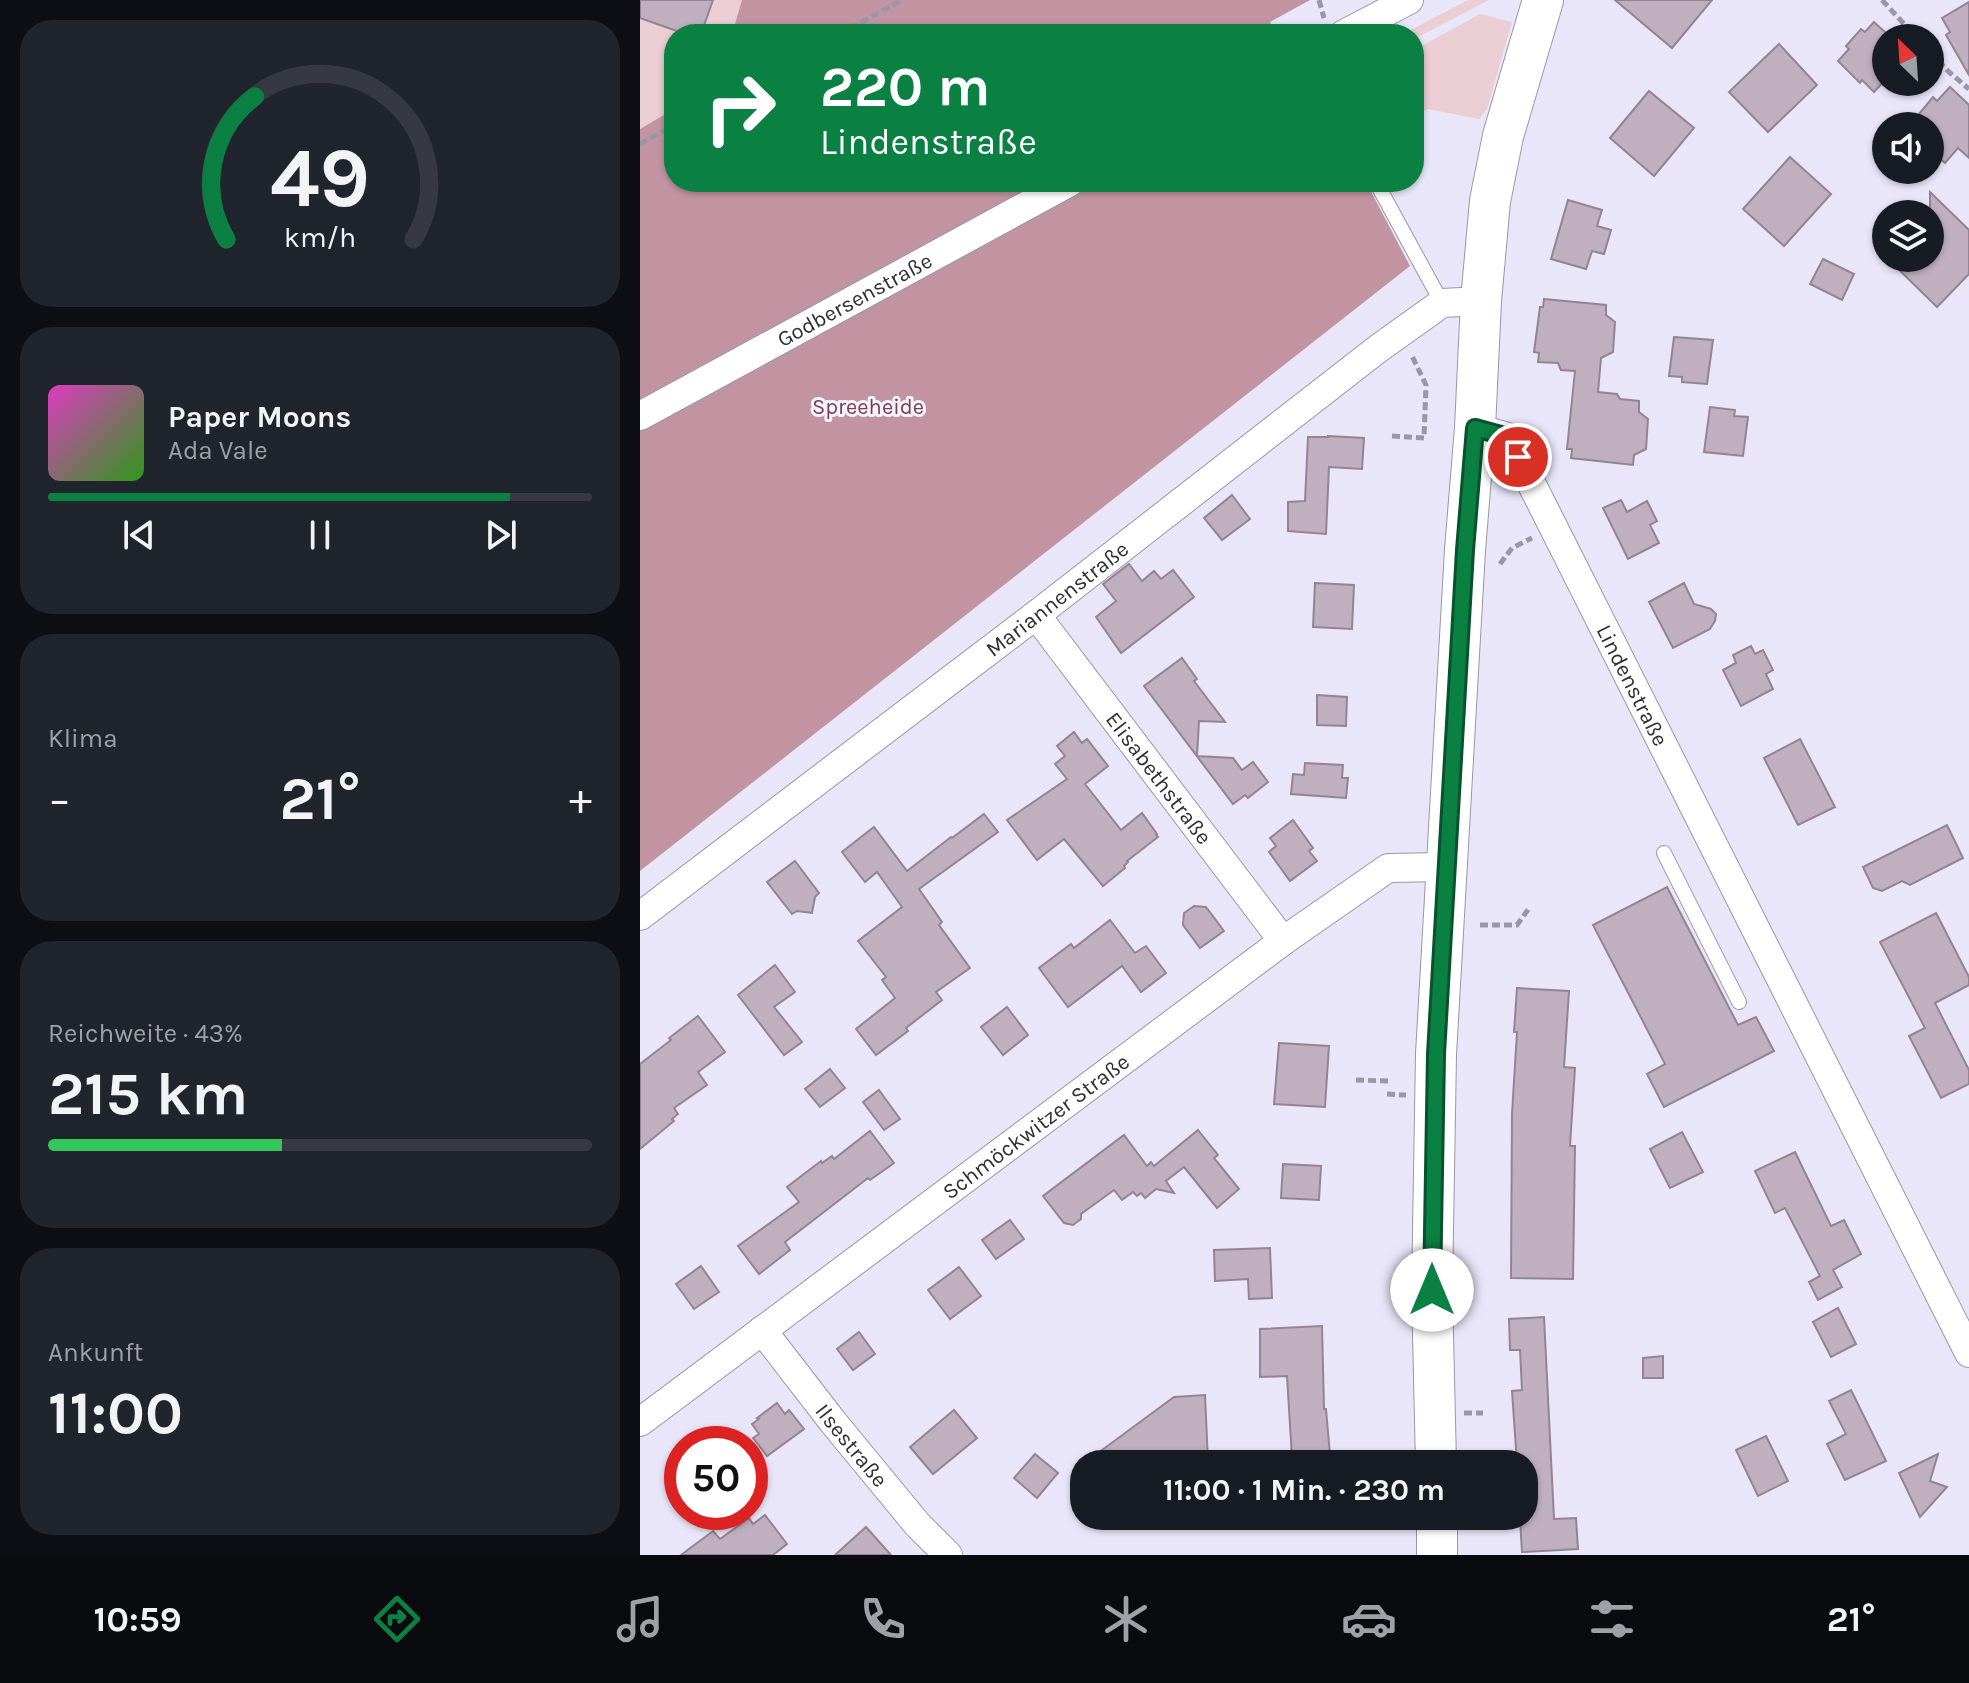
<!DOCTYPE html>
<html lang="de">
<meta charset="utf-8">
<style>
body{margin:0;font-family:Karla,sans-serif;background:#20242c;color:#f1f3f6;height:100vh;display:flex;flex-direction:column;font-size:30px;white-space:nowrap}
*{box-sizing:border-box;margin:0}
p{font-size:26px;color:#9ea1a6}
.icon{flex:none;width:44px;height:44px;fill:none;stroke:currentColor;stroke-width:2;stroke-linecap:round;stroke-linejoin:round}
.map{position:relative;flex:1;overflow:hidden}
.panel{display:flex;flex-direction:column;gap:20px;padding:20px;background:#0d0f14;width:640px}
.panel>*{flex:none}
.hud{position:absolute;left:24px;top:24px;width:760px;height:168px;border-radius:32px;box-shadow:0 2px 6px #0004;background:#0b8043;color:#fff;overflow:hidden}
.needle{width:52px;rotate:335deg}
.controls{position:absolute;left:1232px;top:24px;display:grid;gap:16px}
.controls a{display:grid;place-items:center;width:72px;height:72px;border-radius:50%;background:#171b24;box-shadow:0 2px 6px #0004;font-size:40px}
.speed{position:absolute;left:24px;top:1426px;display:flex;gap:16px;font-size:40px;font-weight:700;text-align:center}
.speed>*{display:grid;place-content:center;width:104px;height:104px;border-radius:50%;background:#171b24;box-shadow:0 2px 6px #0004;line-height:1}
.speed .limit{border:12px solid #d22;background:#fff;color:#111}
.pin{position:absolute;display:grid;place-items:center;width:68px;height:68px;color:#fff;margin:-34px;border:4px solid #fff;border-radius:50%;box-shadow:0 2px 8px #0007}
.me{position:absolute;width:88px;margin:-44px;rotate:0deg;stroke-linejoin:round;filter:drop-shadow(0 0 6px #0008)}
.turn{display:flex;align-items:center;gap:28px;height:168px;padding:0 24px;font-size:36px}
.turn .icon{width:104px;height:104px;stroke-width:2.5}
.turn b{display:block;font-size:56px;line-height:68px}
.big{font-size:60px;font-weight:700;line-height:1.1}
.panel .widget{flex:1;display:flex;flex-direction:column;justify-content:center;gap:12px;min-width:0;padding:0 28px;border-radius:32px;background:#20242c}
.panel .dial{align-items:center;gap:0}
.dial svg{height:208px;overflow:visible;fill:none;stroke:#363941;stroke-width:7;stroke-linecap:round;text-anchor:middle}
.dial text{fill:#f1f3f6;stroke:none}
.song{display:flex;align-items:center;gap:24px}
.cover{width:96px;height:96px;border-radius:12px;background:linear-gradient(135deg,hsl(310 70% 55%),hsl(110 70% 35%))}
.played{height:8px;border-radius:4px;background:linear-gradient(90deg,#0b8043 85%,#363941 85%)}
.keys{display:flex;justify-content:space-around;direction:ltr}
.heat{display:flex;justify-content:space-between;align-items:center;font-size:44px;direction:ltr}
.charge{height:12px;border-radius:6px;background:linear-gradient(90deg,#34c759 43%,#363941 0)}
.trip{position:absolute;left:430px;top:1450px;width:468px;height:80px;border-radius:32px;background:#171b24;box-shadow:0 2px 6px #0004;font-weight:700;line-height:80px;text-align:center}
.tabs{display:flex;height:128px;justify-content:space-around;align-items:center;background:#090b0e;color:#9ea1a6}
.tabs .icon{width:56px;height:56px}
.tabs .on{color:#0b8043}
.tabs b{font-size:36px;color:#f1f3f6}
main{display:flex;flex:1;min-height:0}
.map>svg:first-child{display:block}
.green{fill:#ebcdd4}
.forest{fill:#c294a1}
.building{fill:#c0b0bf;stroke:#938493;stroke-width:2}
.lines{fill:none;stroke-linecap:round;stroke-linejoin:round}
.service-casing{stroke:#9996a9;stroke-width:16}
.minor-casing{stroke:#9996a9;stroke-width:30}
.secondary-casing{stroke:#9996a9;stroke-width:42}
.path{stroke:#9996a5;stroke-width:5;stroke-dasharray:8 4;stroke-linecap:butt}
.service{stroke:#fff;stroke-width:14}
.minor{stroke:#fff;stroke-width:28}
.secondary{stroke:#fff;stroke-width:40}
.route-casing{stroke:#07532c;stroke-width:20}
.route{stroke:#0b8043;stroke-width:14}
.labels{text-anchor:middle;stroke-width:6;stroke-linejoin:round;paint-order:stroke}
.street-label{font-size:22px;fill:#2e2c34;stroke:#f6f5fd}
.park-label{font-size:22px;fill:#7b3e52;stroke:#f6f5fd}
</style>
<main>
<section class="panel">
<div class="widget dial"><svg viewBox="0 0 100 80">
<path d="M14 69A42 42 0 1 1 86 69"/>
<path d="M14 69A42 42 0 0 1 25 14" stroke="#0b8043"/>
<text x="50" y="56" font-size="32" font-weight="700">49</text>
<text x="50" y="72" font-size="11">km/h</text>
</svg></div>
<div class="widget">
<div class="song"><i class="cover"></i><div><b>Paper Moons</b><p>Ada Vale</p></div></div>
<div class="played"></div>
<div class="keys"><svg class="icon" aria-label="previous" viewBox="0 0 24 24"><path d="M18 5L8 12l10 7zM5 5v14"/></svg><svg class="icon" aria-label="pause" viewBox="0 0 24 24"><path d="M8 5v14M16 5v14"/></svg><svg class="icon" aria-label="next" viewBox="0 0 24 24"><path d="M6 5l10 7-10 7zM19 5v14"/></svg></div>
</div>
<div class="widget"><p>Klima</p>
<div class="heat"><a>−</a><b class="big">21°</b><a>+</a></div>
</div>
<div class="widget"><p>Reichweite · 43%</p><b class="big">215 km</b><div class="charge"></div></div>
<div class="widget"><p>Ankunft</p><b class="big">11:00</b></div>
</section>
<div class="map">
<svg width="1329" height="1555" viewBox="0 0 1329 1555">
<rect width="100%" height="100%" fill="#e9e6fa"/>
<!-- green -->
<g class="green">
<polygon points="0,0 102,0 92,34 34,34 34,109 0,129"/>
<polygon points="828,0 849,0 774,39 774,34 763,34"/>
<polygon points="840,14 872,22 847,109 839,119 788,109 774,116 774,50"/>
</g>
<!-- forest -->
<g class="forest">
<polygon points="102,0 670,0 630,22 637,34 92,34"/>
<polygon points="34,109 34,182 726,182 770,266 0,871 0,129"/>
</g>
<!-- building -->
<g class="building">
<polygon points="0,0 73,0 61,34 45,34 0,18"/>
<polygon points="975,0 1072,0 1032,48"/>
<polygon points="1329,2 1329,75 1306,35 1310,32 1302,18"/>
<polygon points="1234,22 1246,33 1246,79 1234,92 1222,80 1220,83 1198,61 1209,49 1206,46 1221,29 1225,32"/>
<polygon points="1139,44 1177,85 1128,132 1089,92"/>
<polygon points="1310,87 1329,105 1329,158 1318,148 1305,163 1290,149 1290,125 1279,114 1293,97 1297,101"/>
<polygon points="1009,91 1054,128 1014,176 970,138"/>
<polygon points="1150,157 1191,194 1144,246 1103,209"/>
<polygon points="1290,192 1329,230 1329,274 1297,307 1247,258 1290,258"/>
<polygon points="928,200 962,210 957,226 971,230 964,254 952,251 946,269 911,259"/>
<polygon points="1183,259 1214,274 1202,300 1170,284"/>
<polygon points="904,299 966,305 966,315 975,322 973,352 961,358 958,392 977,394 980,399 999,401 999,412 1008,419 1006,449 994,455 993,465 931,458 932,449 927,449 935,371 921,370 918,363 898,362 899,353 894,352 900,307 903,307"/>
<polygon points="1034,337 1073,340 1067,384 1042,382 1042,377 1029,376"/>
<polygon points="1070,407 1095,410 1094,416 1108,417 1103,456 1064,452"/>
<polygon points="688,436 724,438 722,469 689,467 686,534 648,531 648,502 665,501 668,437 688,437"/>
<polygon points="592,495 610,519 582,540 564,518"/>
<polygon points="981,500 987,512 1007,501 1017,521 1010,525 1019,543 988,559 963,508"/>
<polygon points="489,564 502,581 514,571 521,579 533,570 554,597 481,653 456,617 476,601 463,584"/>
<polygon points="675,583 714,585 712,629 673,627"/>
<polygon points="1044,583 1054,604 1071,609 1076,614 1075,621 1070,629 1033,648 1009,602"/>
<polygon points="1111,646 1115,654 1123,650 1133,670 1126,674 1133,689 1101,706 1083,670 1096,663 1093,655"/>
<polygon points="542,658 557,679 554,681 585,722 559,721 557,756 593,758 602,770 613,762 628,782 608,798 605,795 593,804 504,686"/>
<polygon points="677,695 707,697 706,726 677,725"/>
<polygon points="434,732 442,743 447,739 468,766 445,784 481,830 502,813 517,834 516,835 518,837 487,861 488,862 484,866 485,868 463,886 424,839 397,860 367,820 427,779 415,764 425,756 417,746"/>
<polygon points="1160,739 1195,807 1158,825 1124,758"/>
<polygon points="665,763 703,765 702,778 708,778 706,798 651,794 653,774 664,775"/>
<polygon points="344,814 358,832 279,889 302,922 299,925 330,968 296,992 302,1000 266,1028 268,1031 236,1055 216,1029 255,998 242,980 246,977 218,941 262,907 237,872 225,882 202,852 234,827 267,871 311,837 312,838"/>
<polygon points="653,820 673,848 669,851 677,861 650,881 629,852 636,846 630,838"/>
<polygon points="1307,825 1323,858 1270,885 1262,881 1242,891 1233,888 1223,867"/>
<polygon points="155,861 179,893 175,897 172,913 157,911 152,914 127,882"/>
<polygon points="1027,887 1098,1025 1116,1017 1134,1051 1024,1107 1007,1074 1025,1064 953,925"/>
<polygon points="554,906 566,907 584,931 560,948 543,925 544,913"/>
<polygon points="1296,913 1329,977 1329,985 1295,1003 1329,1070 1329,1084 1301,1098 1269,1036 1285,1028 1240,942"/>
<polygon points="470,920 495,953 506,946 526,973 501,992 482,966 428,1007 399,968 431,944 434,948"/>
<polygon points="135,965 155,992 134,1007 162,1042 144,1055 98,995"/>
<polygon points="877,988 929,991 924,1067 935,1068 930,1146 935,1146 933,1279 871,1278 872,1114 877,1032 874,1032"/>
<polygon points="367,1007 388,1035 363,1055 341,1027"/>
<polygon points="58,1016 85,1052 58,1072 67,1085 34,1108 38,1114 32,1119 34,1121 0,1149 0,1064 31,1040 29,1038"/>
<polygon points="639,1043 689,1046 685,1107 634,1104"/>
<polygon points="190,1069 205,1088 180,1107 165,1089"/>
<polygon points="239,1090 260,1119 244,1130 223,1102"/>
<polygon points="558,1130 578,1155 574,1158 599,1189 577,1208 544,1167 526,1181 534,1193 516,1189 505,1198 501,1193 497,1196 493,1192 482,1200 474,1190 441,1214 441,1219 433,1225 424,1223 403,1196 484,1135 507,1166 511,1162 514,1166"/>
<polygon points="230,1131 254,1163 230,1180 228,1178 145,1242 150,1250 119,1274 98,1246 159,1202 147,1187 181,1161 182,1163 192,1156 194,1159"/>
<polygon points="1042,1132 1063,1172 1030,1188 1010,1149"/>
<polygon points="1155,1152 1191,1226 1204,1220 1221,1254 1193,1270 1202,1287 1178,1300 1169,1282 1180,1276 1145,1208 1135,1213 1115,1171"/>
<polygon points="643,1164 681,1166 679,1200 641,1198"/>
<polygon points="370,1220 384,1239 356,1259 342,1240"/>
<polygon points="630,1248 632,1298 609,1299 608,1279 575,1281 574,1250"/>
<polygon points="61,1266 79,1292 54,1309 36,1284"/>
<polygon points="319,1267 341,1296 310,1319 288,1290"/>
<polygon points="1198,1308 1216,1344 1191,1357 1173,1322"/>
<polygon points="904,1317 914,1519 936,1518 938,1549 882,1552 880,1520 884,1520 884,1464 877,1464 872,1391 882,1390 880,1350 870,1350 869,1319"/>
<polygon points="682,1326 684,1409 686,1409 690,1455 652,1458 647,1376 620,1377 620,1329"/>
<polygon points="219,1332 235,1354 213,1370 197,1349"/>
<polygon points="1023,1356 1023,1378 1003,1378 1003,1358"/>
<polygon points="1211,1390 1246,1461 1205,1480 1187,1444 1206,1434 1189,1401"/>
<polygon points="565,1395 568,1461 476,1464 462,1450 534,1397"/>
<polygon points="137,1403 145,1414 149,1410 164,1429 127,1456 113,1438 119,1434 112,1424 119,1419 117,1418"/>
<polygon points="314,1410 337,1438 293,1474 270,1447"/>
<polygon points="1126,1436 1148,1481 1118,1496 1096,1450"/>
<polygon points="395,1454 418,1473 397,1498 374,1478"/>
<polygon points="1298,1454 1290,1481 1307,1487 1280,1517 1259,1473"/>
<polygon points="125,1515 147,1544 133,1555 41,1555 73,1531 80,1539 109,1518 113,1524"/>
<polygon points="226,1527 251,1555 195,1555"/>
</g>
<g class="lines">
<defs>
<g id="service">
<polyline points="736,182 802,303"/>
<polyline points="1024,853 1099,1002"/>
</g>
<g id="minor">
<polyline points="704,34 769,0"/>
<path id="s1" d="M0,416L430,182"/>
<path id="s2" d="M835,428L868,437L1329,1353"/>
<path id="s3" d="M396,615L643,941"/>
<path id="s4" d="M0,916L396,615L739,348L802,303L841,301"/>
<path id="s5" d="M122,1330L193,1422L277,1524L308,1555"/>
<path id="s6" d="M0,1422L643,941L748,868L806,867"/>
</g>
<g id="secondary">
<polyline points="796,1464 792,1290 796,1054 825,550 835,428 841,301 850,201 863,136 903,0"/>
<polyline points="797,1516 797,1555"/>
</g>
</defs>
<!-- service casing -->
<use href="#service" class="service-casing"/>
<!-- minor casing -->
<use href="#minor" class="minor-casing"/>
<!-- secondary casing -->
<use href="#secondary" class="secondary-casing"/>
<!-- path -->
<g class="path">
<polyline points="679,0 684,18"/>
<polyline points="1242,0 1277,38"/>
<polyline points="200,34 262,0"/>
<polyline points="1290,52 1309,72 1329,89"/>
<polyline points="0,144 34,125"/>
<polyline points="752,436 784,438 786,385 772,356"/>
<polyline points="860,564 872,548 892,538"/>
<polyline points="840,925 877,925 890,907"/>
<polyline points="716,1080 748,1081"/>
<polyline points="747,1094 766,1095"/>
<polyline points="824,1413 843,1413"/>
</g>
<!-- service -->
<use href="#service" class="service"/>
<!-- minor -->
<use href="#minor" class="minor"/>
<!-- secondary -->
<use href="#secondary" class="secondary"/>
</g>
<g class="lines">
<defs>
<polyline id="route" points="792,1290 796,1054 825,550 835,428 868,437 878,457"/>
</defs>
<!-- route casing -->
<use href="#route" class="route-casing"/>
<!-- route -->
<use href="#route" class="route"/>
</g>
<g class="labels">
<!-- street labels -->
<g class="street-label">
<text dy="8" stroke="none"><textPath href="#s1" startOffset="244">Godbersenstraße</textPath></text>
<text dy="8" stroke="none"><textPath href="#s4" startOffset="524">Mariannenstraße</textPath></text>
<text dy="8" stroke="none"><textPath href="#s2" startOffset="312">Lindenstraße</textPath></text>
<text dy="8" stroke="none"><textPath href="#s3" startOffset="204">Elisabethstraße</textPath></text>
<text dy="8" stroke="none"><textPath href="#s6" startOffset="494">Schmöckwitzer Straße</textPath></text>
<text dy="8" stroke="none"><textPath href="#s5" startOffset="146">Ilsestraße</textPath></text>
</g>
<!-- park labels -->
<g class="park-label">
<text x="228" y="414">Spreeheide</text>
</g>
</g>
</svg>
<div class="controls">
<a><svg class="needle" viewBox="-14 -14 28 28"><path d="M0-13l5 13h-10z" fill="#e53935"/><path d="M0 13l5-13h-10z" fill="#9ea1a6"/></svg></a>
<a><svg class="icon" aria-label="sound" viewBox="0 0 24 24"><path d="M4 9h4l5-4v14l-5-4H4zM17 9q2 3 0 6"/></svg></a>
<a><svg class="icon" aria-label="layers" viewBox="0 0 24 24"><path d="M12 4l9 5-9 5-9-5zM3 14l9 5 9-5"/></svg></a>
</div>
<div class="speed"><div class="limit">50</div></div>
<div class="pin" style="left:878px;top:457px;background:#d93025"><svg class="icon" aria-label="arrive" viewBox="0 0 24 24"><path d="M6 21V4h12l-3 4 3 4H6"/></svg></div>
<svg class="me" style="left:792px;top:1290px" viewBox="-20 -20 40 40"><circle r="19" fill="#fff"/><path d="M0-13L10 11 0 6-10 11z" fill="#0b8043"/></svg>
<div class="trip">11:00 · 1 Min. · 230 m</div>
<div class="hud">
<div class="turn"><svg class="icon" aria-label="right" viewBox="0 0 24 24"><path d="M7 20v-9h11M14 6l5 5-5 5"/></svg><div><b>220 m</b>Lindenstraße</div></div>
</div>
</div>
</main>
<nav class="tabs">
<b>10:59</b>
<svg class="icon on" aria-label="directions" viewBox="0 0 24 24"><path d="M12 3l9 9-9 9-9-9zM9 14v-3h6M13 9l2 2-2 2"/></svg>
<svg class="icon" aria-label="music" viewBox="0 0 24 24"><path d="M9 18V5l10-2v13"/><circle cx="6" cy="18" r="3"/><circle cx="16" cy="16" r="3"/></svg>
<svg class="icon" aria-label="phone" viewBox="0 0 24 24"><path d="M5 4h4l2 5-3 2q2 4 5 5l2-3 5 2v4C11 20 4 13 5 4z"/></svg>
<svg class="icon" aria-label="climate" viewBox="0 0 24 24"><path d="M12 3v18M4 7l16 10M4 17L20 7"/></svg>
<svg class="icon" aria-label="car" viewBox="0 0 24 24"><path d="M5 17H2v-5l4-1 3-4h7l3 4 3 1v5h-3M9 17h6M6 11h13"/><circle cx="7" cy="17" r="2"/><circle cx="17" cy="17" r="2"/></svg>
<svg class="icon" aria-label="filters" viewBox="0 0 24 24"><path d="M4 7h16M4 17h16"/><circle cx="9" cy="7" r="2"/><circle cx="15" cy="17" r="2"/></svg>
<b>21°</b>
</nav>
